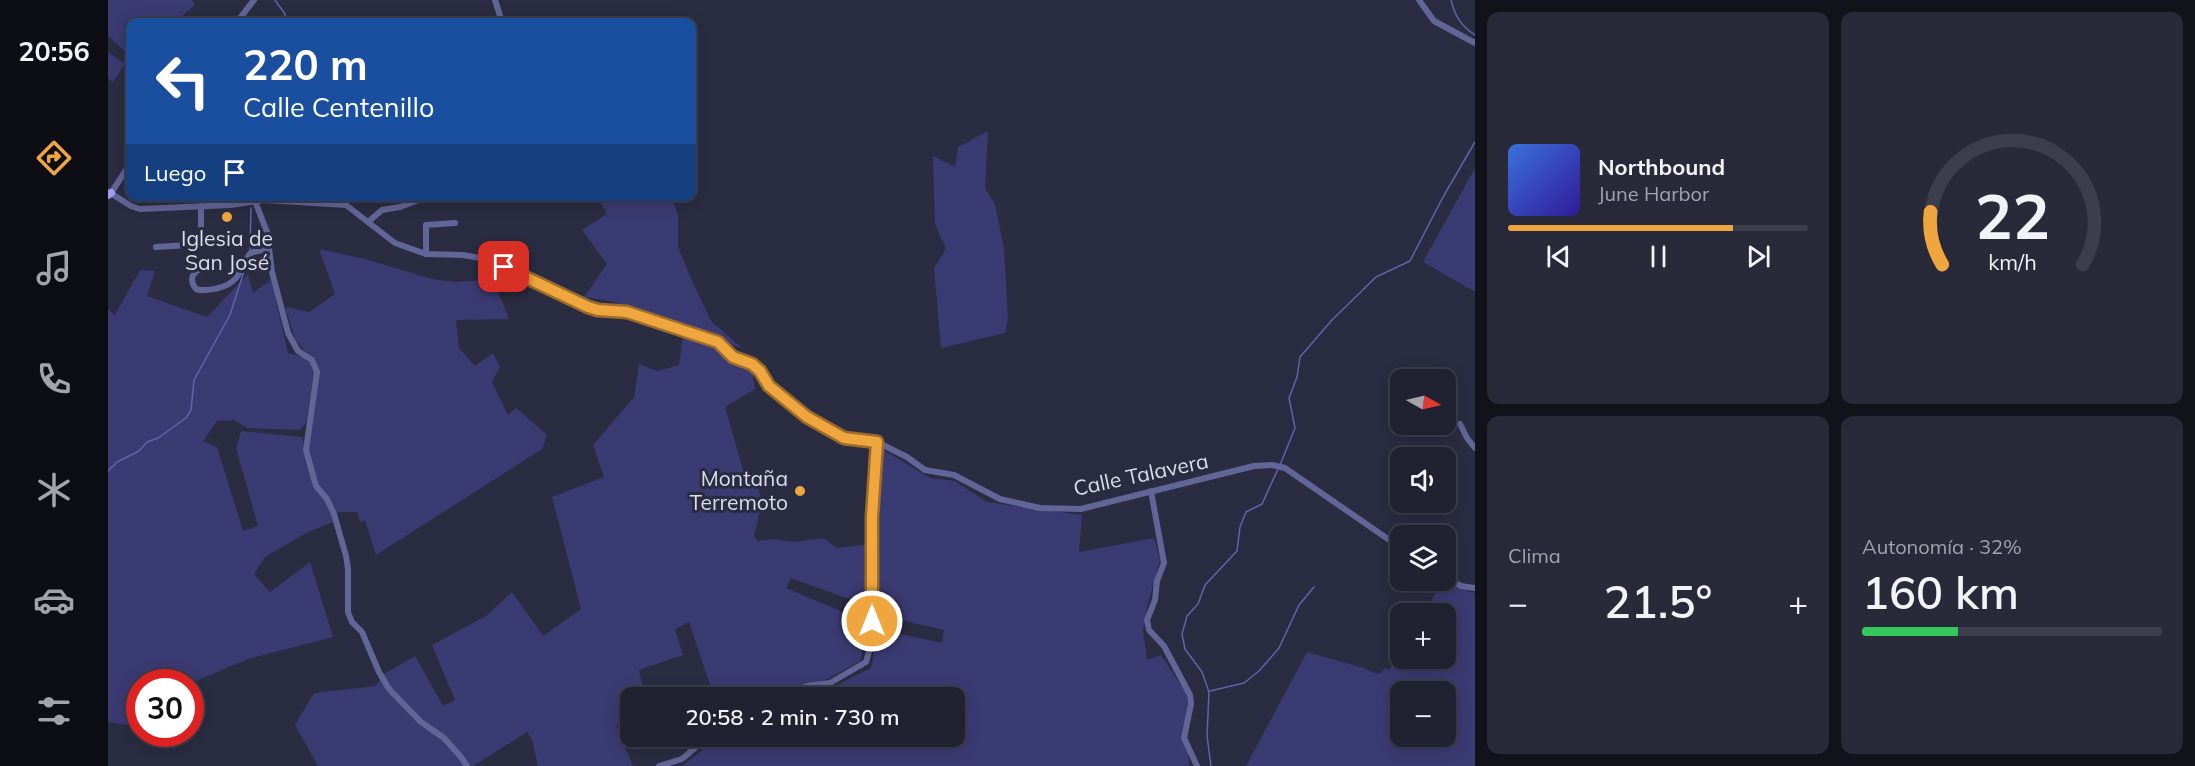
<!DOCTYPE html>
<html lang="es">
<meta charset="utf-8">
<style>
body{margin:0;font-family:Mulish,sans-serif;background:#282939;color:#f1f3f6;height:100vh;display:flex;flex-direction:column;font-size:22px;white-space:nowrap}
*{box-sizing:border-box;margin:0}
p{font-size:20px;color:#a2a3ab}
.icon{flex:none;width:33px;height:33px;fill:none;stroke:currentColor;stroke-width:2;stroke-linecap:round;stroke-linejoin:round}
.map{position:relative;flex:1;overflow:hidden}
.sheet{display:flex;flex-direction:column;gap:12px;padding:12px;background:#12121b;width:720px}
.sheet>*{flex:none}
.hud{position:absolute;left:18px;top:18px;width:570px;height:183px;border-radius:12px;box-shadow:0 3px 15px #0003,0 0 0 2px #3d3e4d;background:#1a4fa0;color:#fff;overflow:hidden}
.needle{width:39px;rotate:98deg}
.controls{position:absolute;left:1282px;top:369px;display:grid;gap:12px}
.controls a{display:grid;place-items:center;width:66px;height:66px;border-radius:12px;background:#202131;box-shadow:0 3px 15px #0003,0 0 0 2px #3d3e4d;font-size:30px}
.speed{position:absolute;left:18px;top:669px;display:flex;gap:12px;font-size:30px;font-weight:700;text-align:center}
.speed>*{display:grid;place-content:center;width:78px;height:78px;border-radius:50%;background:#202131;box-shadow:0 3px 15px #0003,0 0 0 2px #3d3e4d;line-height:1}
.speed .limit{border:9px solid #d22;background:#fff;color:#111}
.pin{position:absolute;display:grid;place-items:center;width:51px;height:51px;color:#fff;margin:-26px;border-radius:12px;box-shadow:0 3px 9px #0006}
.me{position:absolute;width:66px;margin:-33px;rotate:0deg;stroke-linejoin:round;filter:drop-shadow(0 0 4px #0008)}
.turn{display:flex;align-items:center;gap:21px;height:126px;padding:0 18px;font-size:27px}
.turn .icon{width:78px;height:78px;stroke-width:2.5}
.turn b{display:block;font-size:42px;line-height:51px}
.then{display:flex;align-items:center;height:57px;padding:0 18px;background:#0003;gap:12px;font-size:22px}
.big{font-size:45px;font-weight:600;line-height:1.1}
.sheet .widget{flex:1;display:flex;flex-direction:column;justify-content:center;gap:9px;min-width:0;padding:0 21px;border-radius:12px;background:#282939}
.sheet .dial{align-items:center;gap:0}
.dial svg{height:156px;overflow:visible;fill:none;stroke:#3d3e4d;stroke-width:7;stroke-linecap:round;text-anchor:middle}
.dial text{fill:#f1f3f6;stroke:none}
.song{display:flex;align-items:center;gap:18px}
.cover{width:72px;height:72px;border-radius:9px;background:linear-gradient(135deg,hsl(220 70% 55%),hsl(250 70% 35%))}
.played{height:6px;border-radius:3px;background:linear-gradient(90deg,#f0a63f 75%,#3d3e4d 75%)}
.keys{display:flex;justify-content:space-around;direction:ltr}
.heat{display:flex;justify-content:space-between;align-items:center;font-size:33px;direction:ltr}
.charge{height:9px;border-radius:4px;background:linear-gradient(90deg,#34c759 32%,#3d3e4d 0)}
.sheet .tiles{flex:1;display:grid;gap:12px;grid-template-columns:repeat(2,1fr)}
.trip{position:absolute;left:512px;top:687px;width:345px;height:60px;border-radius:12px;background:#202131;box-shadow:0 3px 15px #0003,0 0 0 2px #3d3e4d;font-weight:600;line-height:60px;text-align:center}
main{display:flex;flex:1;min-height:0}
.menu{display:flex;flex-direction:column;width:108px;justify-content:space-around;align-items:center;background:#0d0d14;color:#a2a3ab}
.menu .icon{width:42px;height:42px}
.menu .selected{color:#f0a63f}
.menu b{font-size:27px;color:#f1f3f6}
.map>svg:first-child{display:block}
.green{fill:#3b3b73;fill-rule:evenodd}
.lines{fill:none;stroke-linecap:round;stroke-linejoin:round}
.stream{stroke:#6262ad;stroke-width:1.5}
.minor{stroke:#626597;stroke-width:6}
.major{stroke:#9a9df0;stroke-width:8}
.route-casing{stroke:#9c6c29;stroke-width:15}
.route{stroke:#f0a63f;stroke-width:10}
.poi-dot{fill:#f0a63f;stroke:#2a2c41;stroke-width:2}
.labels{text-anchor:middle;stroke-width:6;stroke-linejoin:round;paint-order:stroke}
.poi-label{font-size:21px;fill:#dbddeb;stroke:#2a2c41}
.street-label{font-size:21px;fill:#dbddeb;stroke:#2a2c41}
</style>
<main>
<nav class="menu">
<b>20:56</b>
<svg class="icon selected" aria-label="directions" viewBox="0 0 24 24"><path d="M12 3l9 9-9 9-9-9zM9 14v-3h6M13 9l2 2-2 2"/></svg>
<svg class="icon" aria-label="music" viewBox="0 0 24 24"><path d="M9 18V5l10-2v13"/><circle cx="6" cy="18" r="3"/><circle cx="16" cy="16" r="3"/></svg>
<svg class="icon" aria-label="phone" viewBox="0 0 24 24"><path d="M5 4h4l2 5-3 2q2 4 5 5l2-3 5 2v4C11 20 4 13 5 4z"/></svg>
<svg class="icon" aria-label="climate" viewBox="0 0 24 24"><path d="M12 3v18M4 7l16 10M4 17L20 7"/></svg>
<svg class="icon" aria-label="car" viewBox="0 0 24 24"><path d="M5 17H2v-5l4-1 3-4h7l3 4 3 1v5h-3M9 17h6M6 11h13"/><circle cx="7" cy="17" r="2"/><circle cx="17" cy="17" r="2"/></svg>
<svg class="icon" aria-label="filters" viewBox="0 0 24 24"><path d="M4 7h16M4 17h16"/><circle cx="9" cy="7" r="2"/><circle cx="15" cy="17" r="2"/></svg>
</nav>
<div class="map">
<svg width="1367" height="766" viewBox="0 0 1367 766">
<rect width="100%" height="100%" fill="#2a2c41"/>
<!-- green -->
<g class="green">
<polygon points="0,0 84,0 87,5 67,22 22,22 22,56 0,36"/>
<polygon points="0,52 17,64 5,82 0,78"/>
<polygon points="880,131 877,188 887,204 896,249 900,319 897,333 833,348 826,268 838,249 827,224 825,156 847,167 850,147"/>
<polygon points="1367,168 1367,292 1315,262"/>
<path d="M489,197H564L570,216V247L584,281L603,321L635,349C582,327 533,304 476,297L499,264L474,230L499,214Z"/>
<path d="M211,249L257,259L324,279L346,282L385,280L401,319L348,320L351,348L367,366L385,353L392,367L384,382L400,415L408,408L439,435L434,449L268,555L257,520L252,522L249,512H230L225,522L198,533L157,557L146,574L162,592L202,562L225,637L140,659L83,683L49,682L44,677L41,682H32L31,702L20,725L0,722V309L7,315L32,270L47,271L39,296L99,317L140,274L145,293L163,280L180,353L203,359L187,339L177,307L201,312L227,294ZM206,373L197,448L194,437L133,431L128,448L150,526L135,531L109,447L95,441L109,421L126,420L139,428L192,430L198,423Z"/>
<path d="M575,336L605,343L623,359L644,369L647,389L617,407L636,473L648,476C655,504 653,508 646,536L650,541L666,539L686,542L715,538L729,548L762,544L760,606L683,578L678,588L761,623L752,661L721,678L678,697H606L581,622L567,629L575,655L531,670L537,697L522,698V719L508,725L525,766H430L424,740L419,732L365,766H210L187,725L206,693L268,686L276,674L307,656L335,706L347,700L324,645L378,616L404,592L435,636L473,609L444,497L496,477L485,445L526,397L531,364L549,371L571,365Z"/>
<polygon points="772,448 822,478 847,481 879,502 974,515 971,552 1046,538 1052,560 1040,603 1035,630 1039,660 1053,655 1079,694 1081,766 574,766 611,737 846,736 846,698 695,697 695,693 723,688 763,668 771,629 834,643 836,630 771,615"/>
<path d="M1333,583L1367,593V766H1138L1199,652L1255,668L1269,674L1273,673L1277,668L1281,670L1293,652V658H1338V614L1316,613ZM1293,692H1338V736H1293Z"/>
</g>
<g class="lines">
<!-- stream -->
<g class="stream">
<polyline points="167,0 177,14 176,22"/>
<path d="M1343,0C1347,16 1353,26 1367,35"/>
<polyline points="142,251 143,208"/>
<polyline points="1172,465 1187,428 1181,398 1189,377 1192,357 1224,320 1268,277 1302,261 1335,197 1367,142"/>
<polyline points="0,471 9,462 31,451 39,442 50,438 78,418 83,410 86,380 122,315 138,265"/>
<polyline points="1102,691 1136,683 1151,671 1171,648 1191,605 1206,587"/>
<polyline points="1103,766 1099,736 1101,692 1094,672 1077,649 1074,634 1079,616 1090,604 1097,585 1129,551 1132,527 1138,512 1154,504 1170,469"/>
</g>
<!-- minor -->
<g class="minor">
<polyline points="387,0 394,22"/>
<polyline points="1311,0 1326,21 1367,43"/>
<polyline points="129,22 146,0"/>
<polyline points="1,192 23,206 32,209 122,205 157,200 238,205 287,243 318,254 355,255 384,260 408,274 481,307 519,312 610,342 625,357 644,364 652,371 661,386 699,417 728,434 736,438 769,442 799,457 817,470 846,475 892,499 932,508 973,509 1146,466 1164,465 1177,468 1293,548"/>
<polyline points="3,193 22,164"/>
<polyline points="147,201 159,232 164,272 180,333 190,351 204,360 209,372 198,450 208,486 219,499 226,514 238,556 240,569 240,612 244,622 254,632 271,672 281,689 313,722 336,738 353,757 359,766"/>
<polyline points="93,206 93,244"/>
<polyline points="260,222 274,210 292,207 321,196"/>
<polyline points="48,247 113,243"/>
<polyline points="318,254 318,225 347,223"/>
<path d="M97,268C85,270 80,279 88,289C99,292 120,288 128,278C134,271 136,259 143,253C147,251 153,251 157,249V242"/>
<polyline points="1352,424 1359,438 1367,448"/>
<polyline points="1043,491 1056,563 1049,581 1047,600 1039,620 1041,630 1056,646 1082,695 1083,704 1076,738 1089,766"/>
<polyline points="1338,578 1353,586 1367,588"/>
<polyline points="675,698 699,686 722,683 758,662 764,641 764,517 769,442"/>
<polyline points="551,766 574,759 601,736"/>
</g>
<!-- major -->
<polyline class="major" points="0,195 3,193"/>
</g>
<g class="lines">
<defs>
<polyline id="route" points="396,267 480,307 490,310 519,312 610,342 625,357 644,364 652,371 661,386 699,417 736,438 769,442 764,517 764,621"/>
</defs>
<!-- route casing -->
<use href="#route" class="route-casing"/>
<!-- route -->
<use href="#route" class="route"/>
</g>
<!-- markers -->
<g class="poi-dot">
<circle cx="119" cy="217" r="6"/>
<circle cx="692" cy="491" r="6"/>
</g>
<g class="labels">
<!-- poi labels -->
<g class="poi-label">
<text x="119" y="246">Iglesia de<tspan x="119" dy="24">San José</tspan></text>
<text x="680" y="486" text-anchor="end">Montaña<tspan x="680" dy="24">Terremoto</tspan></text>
</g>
<!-- street labels -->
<g class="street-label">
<text transform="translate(1033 475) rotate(-12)" y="7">Calle Talavera</text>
</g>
</g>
</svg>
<div class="controls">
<a><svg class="needle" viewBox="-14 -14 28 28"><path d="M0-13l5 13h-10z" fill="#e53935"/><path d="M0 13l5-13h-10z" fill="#a2a3ab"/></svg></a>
<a><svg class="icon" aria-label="sound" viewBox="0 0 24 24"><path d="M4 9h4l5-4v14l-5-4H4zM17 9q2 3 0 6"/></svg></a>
<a><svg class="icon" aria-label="layers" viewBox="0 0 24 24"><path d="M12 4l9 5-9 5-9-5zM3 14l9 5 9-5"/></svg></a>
<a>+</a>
<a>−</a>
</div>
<div class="speed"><div class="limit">30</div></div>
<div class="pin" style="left:396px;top:267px;background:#d93025"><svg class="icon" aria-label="arrive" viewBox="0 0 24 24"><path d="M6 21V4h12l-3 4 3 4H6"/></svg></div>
<svg class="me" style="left:764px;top:621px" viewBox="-20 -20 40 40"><circle r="17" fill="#f0a63f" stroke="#fff" stroke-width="3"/><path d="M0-11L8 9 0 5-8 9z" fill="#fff"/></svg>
<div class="trip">20:58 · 2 min · 730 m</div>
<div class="hud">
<div class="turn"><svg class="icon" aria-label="left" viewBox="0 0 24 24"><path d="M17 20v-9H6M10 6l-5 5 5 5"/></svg><div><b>220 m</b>Calle Centenillo</div></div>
<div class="then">Luego<svg class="icon" aria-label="arrive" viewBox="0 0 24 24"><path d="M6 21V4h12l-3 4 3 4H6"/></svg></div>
</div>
</div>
<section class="sheet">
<div class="tiles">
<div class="widget">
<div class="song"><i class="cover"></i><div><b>Northbound</b><p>June Harbor</p></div></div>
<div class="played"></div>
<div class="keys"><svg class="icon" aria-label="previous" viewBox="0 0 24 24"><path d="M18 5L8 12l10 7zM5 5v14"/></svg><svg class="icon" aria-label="pause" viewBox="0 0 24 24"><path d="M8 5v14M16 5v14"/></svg><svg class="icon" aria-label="next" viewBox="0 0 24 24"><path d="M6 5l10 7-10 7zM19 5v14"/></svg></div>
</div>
<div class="widget dial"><svg viewBox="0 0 100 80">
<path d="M14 69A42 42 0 1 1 86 69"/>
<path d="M14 69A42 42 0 0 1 8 42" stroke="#f0a63f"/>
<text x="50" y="56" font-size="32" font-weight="700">22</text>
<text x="50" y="72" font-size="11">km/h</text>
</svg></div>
<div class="widget"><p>Clima</p>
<div class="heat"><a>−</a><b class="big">21.5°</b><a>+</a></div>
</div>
<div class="widget"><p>Autonomía · 32%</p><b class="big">160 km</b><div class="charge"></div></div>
</div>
</section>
</main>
